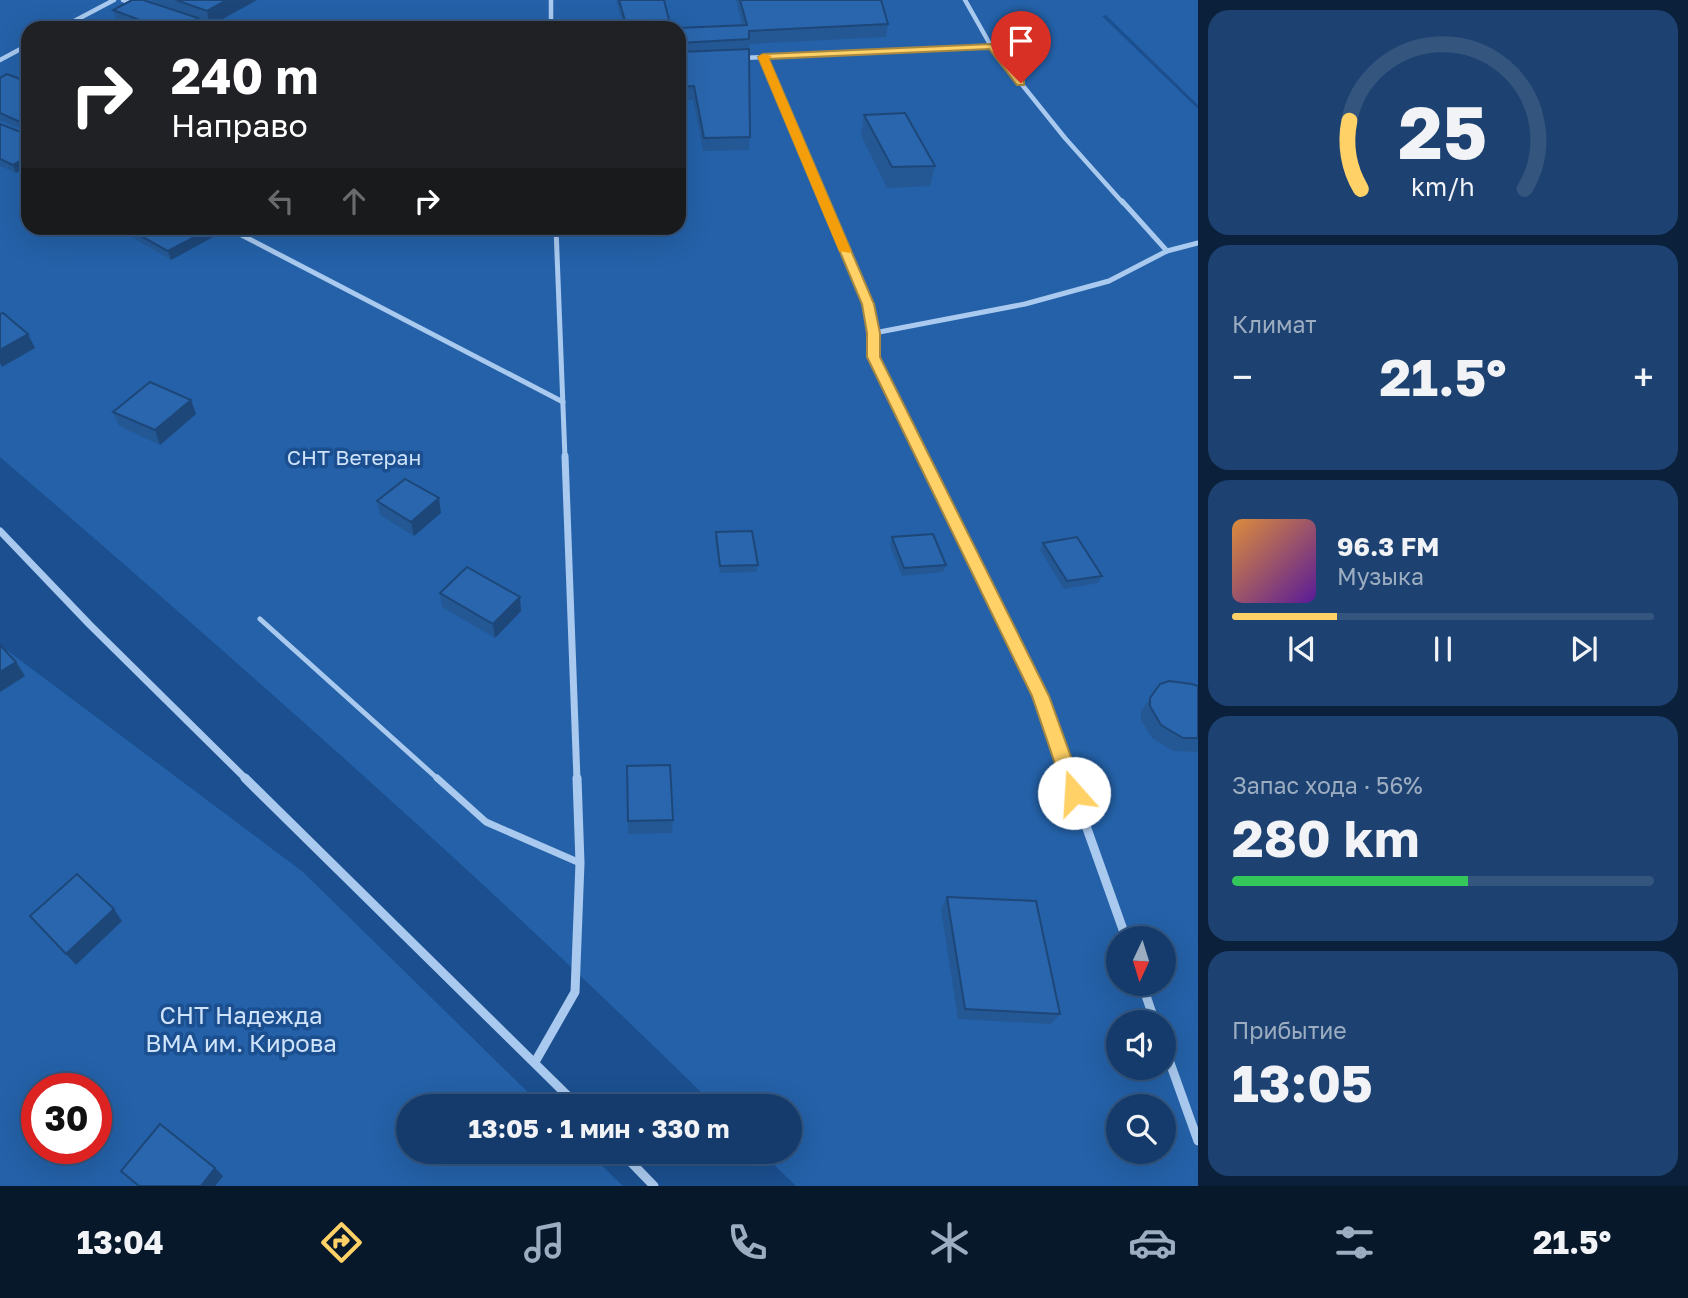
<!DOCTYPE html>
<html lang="ru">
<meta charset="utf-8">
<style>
body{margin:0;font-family:"Golos Text",sans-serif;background:#1d4271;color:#f1f3f6;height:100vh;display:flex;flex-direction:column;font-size:26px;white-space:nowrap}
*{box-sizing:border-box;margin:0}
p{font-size:23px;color:#9dadc1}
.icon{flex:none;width:38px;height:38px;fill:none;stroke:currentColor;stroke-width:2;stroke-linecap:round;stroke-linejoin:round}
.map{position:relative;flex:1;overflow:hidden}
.details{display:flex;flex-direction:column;gap:10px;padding:10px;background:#0b203b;width:490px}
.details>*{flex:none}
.guide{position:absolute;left:21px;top:21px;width:665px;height:214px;border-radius:21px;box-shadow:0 7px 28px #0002,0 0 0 2px #33557e;background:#202124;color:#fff;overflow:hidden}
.needle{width:46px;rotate:184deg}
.tools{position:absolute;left:1106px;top:926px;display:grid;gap:14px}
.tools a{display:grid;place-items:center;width:70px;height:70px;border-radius:50%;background:#143b6b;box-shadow:0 7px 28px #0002,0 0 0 2px #33557e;font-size:35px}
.speed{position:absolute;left:21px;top:1073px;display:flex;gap:14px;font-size:35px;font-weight:700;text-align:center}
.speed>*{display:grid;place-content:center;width:91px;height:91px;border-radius:50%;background:#143b6b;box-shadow:0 7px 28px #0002,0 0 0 2px #33557e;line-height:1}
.speed .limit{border:10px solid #d22;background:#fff;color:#111}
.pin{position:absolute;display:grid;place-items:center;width:60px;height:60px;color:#fff;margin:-72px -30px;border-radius:50% 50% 50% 0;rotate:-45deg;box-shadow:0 0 7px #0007}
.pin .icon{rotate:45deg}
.me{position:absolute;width:77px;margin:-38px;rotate:341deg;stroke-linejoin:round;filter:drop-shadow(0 0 5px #0008)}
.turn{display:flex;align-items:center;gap:24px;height:147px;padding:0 35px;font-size:32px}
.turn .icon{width:91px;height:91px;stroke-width:2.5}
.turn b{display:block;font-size:49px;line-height:60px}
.lanes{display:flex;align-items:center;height:66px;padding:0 35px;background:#0003;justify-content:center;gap:35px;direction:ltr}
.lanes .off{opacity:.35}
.big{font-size:52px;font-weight:700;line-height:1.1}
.details .card{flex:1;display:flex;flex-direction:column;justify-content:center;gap:10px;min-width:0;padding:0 24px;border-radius:21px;background:#1d4271}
.details .dial{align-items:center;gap:0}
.dial svg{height:182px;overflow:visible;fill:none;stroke:#33557e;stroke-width:7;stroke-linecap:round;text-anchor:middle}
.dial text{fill:#f1f3f6;stroke:none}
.song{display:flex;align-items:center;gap:21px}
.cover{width:84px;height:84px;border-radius:10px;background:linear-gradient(135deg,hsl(30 70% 55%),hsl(270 70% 35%))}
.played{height:7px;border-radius:4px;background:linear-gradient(90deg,#ffd166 25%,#33557e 25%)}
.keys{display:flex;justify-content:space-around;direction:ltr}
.heat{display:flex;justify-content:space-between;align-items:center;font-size:38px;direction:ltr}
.charge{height:10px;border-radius:5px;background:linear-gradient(90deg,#34c759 56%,#33557e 0)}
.trip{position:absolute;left:396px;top:1094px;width:406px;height:70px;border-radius:35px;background:#143b6b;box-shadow:0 7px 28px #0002,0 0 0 2px #33557e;font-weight:700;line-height:70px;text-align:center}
.dock{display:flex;height:112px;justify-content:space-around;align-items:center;background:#08182b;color:#9dadc1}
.dock .icon{width:49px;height:49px}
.dock .on{color:#ffd166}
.dock b{font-size:32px;color:#f1f3f6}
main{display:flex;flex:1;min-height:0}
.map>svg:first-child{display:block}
.green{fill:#2461a8;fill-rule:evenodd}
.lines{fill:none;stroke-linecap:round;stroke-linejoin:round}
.lane-far1{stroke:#a9c9ee;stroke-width:5}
.lane{stroke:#a9c9ee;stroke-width:7}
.street-far3{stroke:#a9c9ee;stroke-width:4.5}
.street-far2{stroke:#a9c9ee;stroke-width:5}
.street-far1{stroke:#a9c9ee;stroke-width:7}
.street{stroke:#a9c9ee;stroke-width:9}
.wall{fill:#245895}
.shaded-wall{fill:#1d4779}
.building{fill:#2a66ad;stroke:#1d4779;stroke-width:2}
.route{fill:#ffd166;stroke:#a68842;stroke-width:2}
.slow{fill:#f59e0b}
.labels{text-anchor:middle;stroke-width:7;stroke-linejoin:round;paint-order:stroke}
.park-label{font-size:21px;fill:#cfe3fa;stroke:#1b4f8f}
.near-park-label{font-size:24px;fill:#cfe3fa;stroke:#1b4f8f}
</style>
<main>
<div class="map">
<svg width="1198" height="1186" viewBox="0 0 1198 1186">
<rect width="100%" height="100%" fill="#1b4f8f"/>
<!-- green -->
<g class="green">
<path d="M0,0H1198V105L1106,15L1102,16L1198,109V1186H796L761,1152H789V1106H715C486,880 244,667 0,457ZM28,28H679V228H28ZM1118,938H1164V984H1118ZM1118,1022H1164V1068H1118ZM1118,1106H1164V1152H1118Z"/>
<path d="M0,645L303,872L542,1106H408V1152H588L623,1186H0ZM37,1088H96V1148H37Z"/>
</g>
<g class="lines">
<!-- lane-far1 -->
<polyline class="lane-far1" points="260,619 439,780"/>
<!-- lane -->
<polyline class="lane" points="437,778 486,822 580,863"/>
<!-- street-far3 -->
<g class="street-far3">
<polyline points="123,0 136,4"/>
<polyline points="551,0 551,28"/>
<polyline points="965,0 991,46 1065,138 1123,203"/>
<polyline points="191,23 206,28"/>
<polyline points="61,28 114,0"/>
<polyline points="763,57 825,203"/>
<polyline points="743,58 991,46"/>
<polyline points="0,60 28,45"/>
</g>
<!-- street-far2 -->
<g class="street-far2">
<polyline points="824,201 868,304 874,333 873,357 923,458"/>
<polyline points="1122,201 1167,251"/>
<polyline points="228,228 563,402"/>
<polyline points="556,228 565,458"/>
<polyline points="874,333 1025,304 1109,281 1167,251 1198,243"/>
</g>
<!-- street-far1 -->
<g class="street-far1">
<polyline points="565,456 577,780"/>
<polyline points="922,456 1040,696 1070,780"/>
<polyline points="0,531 90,625 247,780"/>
</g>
<!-- street -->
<g class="street">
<polyline points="245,778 578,1106"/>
<polyline points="1069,778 1126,938"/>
<polyline points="1142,984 1155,1022"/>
<polyline points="1164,1046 1198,1141"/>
<polyline points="535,1062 575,992 580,863 577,778"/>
<polyline points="621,1152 654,1186"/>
</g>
</g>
<!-- wall -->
<g class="wall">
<polygon points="151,0 257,0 210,26 199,22 200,28 131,28 117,23 113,10 151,3"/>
<polygon points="616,0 664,0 671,28 624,28"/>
<polygon points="736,0 881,0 888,24 886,37 749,44 750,137 749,150 703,151 693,100 679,100 679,28 742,25"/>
<polygon points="0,78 28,82 28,166 16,173 0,166 0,124 23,133 27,131 2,121 0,122"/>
<polygon points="864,115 935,166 930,186 887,188 861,135"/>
<polygon points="116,228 224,228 224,231 171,260"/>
<polygon points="191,400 196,414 160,445 119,426 113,412"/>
<polygon points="377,501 441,513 414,536 380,515"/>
<polygon points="716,532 758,565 756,572 720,573 715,539"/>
<polygon points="892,537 946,565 943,572 902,576 890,545"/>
<polygon points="1043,543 1102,576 1098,583 1064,589 1040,550"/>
<polygon points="440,593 521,611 495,638 442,607"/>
<polygon points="1198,686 1198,752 1173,751 1152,738 1141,720 1141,711 1150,698"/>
<polygon points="627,766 673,820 672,833 628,834"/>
<polygon points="947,897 1060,1014 1051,1024 958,1019 941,909"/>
</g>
<!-- shaded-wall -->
<g class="shaded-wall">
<polygon points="227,0 257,0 210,26 207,11"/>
<polygon points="198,18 200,28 180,28"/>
<polygon points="25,158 28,166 16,173 13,165"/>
<polygon points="212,228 224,228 224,231 171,260 168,251"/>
<polygon points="28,334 35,348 2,367 0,363 0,350"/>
<polygon points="191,400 196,414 160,445 155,430"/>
<polygon points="439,498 441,513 414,536 411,522"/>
<polygon points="520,597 521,611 495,638 493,624"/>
<polygon points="16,662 25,676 0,692 0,672"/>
<polygon points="114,909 122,921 76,965 66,954"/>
<polygon points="215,1168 223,1176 215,1186 201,1186"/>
</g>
<!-- building -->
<g class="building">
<polygon points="132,0 143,0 198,18 180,28 161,28 113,10"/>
<polygon points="176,0 227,0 207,11"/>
<polygon points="619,0 664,0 671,28 627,28"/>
<polygon points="740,0 881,0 888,24 749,31 749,39 679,43 679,28 747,25"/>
<polygon points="749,49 750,137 704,138 694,86 679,87 679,51 680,52"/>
<polygon points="7,74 28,82 28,127 27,125 0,113 0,78"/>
<polygon points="905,113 935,166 892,167 864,115"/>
<polygon points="0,124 23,133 28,131 28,160 25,158 13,165 0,159"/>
<polygon points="127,228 212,228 168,251"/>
<polygon points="3,313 28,334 0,350 0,314"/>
<polygon points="150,382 191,400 155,430 113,412"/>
<polygon points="405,479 439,498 411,522 377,501"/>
<polygon points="752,531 758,565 720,566 716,532"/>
<polygon points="933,534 946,565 904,568 892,537"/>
<polygon points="1077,537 1102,576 1067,581 1043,543"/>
<polygon points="467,567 520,597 493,624 440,593"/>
<polygon points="0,645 16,662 0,672"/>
<polygon points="1169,681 1192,684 1198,686 1198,738 1183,738 1161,725 1150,706 1150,698 1160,684"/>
<polygon points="670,765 673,820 628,821 627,766"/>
<polygon points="77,874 114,909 66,954 30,916"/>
<polygon points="947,897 1036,901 1060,1014 965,1009"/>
<polygon points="160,1124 215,1168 201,1186 139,1186 121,1171"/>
</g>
<!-- route -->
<polygon class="route" points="991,44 1024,81 1024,85 1017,85 989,49 769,59 874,304 880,333 880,357 1049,696 1084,793 1081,798 1074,801 1068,798 1065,793 1032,696 867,357 867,333 862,304 758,57 763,54"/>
<!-- slow -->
<polygon class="slow" points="763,54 772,56 769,59 851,251 850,253 839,251 758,57"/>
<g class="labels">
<!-- park labels -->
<g class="park-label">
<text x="354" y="465">СНТ Ветеран</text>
</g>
<!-- near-park labels -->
<g class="near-park-label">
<text x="241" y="1024">СНТ Надежда<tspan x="241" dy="28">ВМА им. Кирова</tspan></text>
</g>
</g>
</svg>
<div class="tools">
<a><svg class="needle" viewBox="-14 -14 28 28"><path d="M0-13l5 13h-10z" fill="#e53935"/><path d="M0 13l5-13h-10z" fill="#9dadc1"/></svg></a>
<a><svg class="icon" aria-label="sound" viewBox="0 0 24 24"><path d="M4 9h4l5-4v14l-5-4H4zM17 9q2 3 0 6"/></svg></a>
<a><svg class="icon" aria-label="search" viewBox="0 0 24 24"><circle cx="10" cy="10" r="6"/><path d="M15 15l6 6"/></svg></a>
</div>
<div class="speed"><div class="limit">30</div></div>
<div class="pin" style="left:1021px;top:83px;background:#d93025"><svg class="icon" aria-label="arrive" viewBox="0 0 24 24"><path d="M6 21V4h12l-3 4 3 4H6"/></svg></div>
<svg class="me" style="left:1074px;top:793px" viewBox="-20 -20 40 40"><circle r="19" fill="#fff"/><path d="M0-13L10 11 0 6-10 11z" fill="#ffd166"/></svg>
<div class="trip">13:05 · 1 мин · 330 m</div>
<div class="guide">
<div class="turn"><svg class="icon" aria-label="right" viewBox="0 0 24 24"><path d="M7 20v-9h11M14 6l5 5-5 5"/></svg><div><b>240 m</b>Направо</div></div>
<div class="lanes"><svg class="icon off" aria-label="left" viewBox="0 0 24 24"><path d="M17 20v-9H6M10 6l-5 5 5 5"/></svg><svg class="icon off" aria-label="ahead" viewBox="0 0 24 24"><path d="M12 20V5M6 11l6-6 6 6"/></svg><svg class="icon" aria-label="right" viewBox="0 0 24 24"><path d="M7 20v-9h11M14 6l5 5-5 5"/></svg></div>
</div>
</div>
<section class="details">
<div class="card dial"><svg viewBox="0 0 100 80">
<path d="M14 69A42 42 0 1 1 86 69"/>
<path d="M14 69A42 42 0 0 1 9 39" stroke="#ffd166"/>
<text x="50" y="56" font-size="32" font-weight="700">25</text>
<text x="50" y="72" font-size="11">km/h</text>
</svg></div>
<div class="card"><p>Климат</p>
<div class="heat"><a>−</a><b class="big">21.5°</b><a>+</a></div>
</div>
<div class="card">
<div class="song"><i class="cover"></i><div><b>96.3 FM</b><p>Музыка</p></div></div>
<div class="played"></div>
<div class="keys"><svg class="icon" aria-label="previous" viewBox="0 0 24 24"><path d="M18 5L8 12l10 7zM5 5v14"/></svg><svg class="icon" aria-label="pause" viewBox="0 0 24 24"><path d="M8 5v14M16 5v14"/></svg><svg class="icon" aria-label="next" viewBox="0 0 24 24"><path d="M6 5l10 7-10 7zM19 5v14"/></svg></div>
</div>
<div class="card"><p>Запас хода · 56%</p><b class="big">280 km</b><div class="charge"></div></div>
<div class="card"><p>Прибытие</p><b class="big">13:05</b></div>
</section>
</main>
<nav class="dock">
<b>13:04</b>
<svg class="icon on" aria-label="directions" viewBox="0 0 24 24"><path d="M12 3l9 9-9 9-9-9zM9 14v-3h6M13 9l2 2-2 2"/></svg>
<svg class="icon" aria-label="music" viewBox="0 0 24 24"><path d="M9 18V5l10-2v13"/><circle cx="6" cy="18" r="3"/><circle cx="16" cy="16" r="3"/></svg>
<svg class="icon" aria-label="phone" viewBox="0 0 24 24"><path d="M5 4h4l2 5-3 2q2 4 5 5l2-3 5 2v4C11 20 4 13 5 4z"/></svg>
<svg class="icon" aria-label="climate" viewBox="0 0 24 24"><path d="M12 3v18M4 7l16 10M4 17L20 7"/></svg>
<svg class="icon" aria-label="car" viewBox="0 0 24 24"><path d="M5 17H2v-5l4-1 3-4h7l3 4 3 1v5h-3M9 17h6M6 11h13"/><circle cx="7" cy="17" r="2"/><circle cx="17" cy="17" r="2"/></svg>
<svg class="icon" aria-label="filters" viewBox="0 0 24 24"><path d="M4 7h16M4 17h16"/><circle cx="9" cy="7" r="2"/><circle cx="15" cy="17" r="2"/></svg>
<b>21.5°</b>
</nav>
